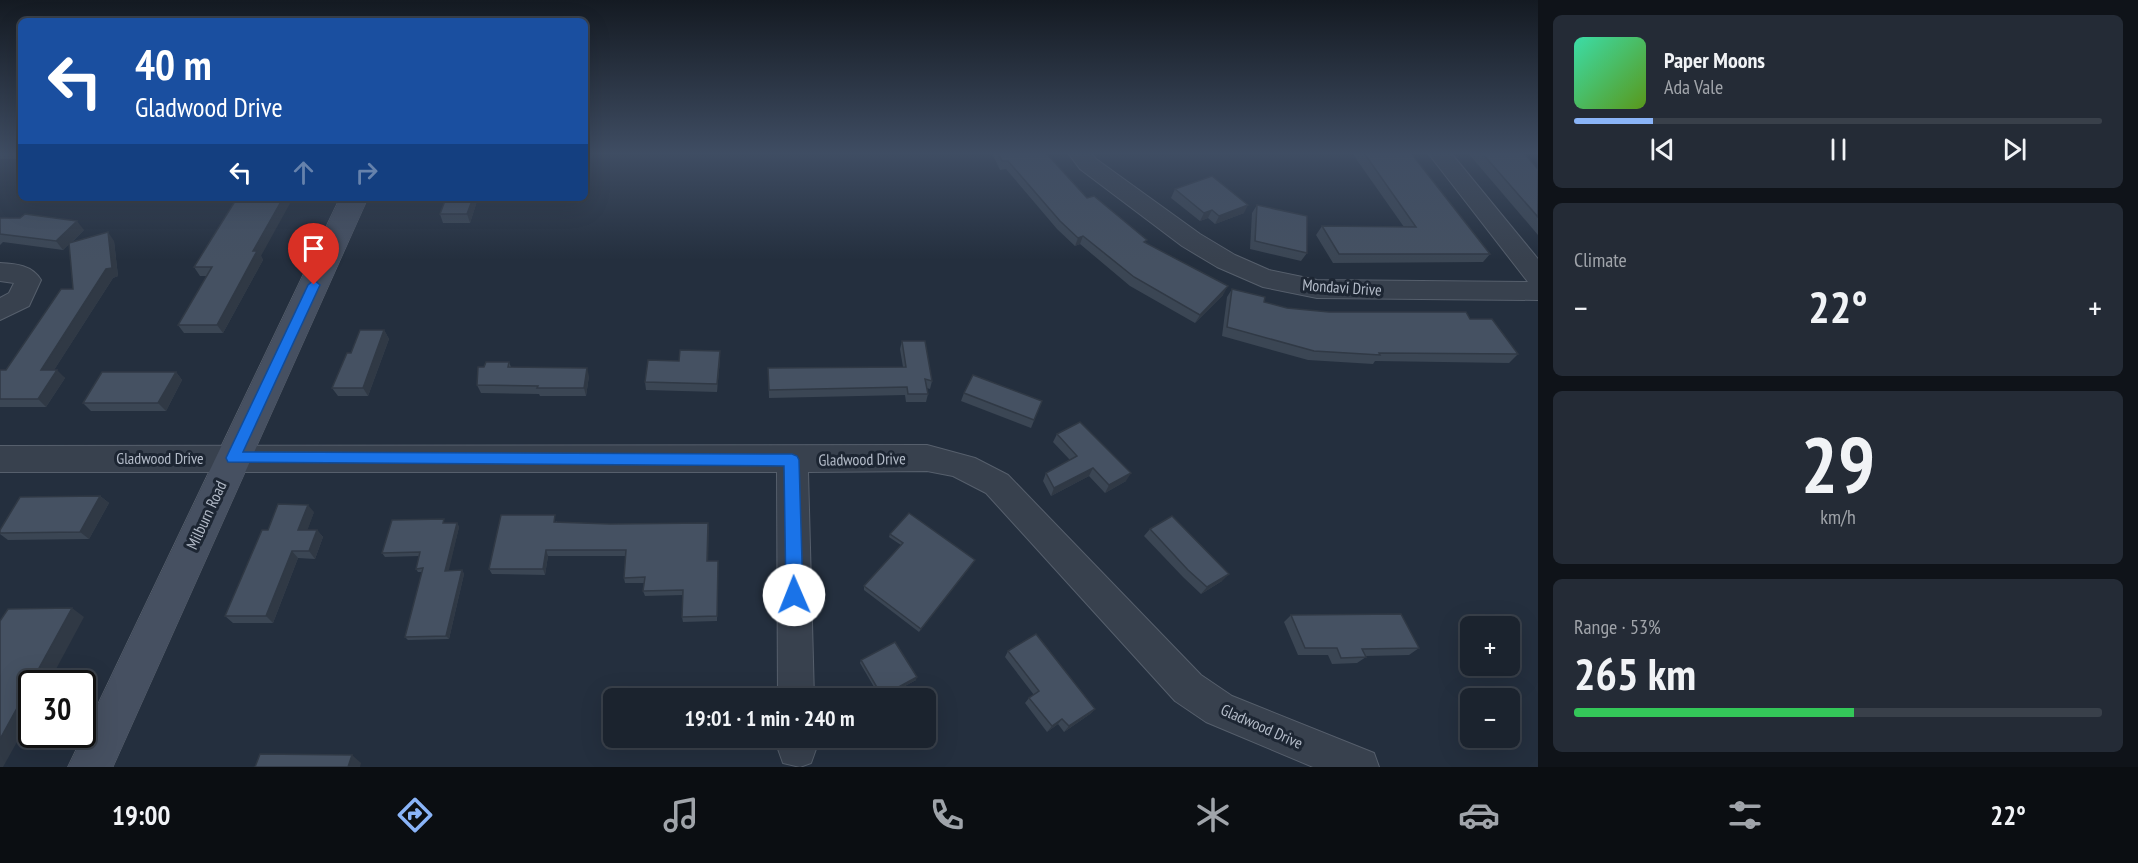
<!DOCTYPE html>
<meta charset="utf-8">
<style>
body{margin:0;font-family:"PT Sans Narrow",sans-serif;background:#242b36;color:#f1f3f6;height:100vh;display:flex;flex-direction:column;font-size:22px;white-space:nowrap}
*{box-sizing:border-box;margin:0}
p{font-size:20px;color:#a0a4aa}
.icon{flex:none;width:33px;height:33px;fill:none;stroke:currentColor;stroke-width:2;stroke-linecap:round;stroke-linejoin:round}
.map{position:relative;flex:1;overflow:hidden}
.side{display:flex;flex-direction:column;gap:15px;padding:15px;background:#0f1319;width:600px}
.side>*{flex:none}
.banner{position:absolute;left:18px;top:18px;width:570px;height:183px;border-radius:9px;box-shadow:0 6px 24px #0002,0 0 0 2px #39404a;background:#1a4fa0;color:#fff;overflow:hidden}
.controls{position:absolute;left:1460px;top:616px;display:grid;gap:12px}
.controls a{display:grid;place-items:center;width:60px;height:60px;border-radius:9px;background:#1b232e;box-shadow:0 6px 24px #0002,0 0 0 2px #39404a;font-size:30px}
.speed{position:absolute;left:18px;top:670px;display:flex;gap:12px;font-size:30px;font-weight:700;text-align:center}
.speed>*{display:grid;place-content:center;width:78px;height:78px;border-radius:50%;background:#1b232e;box-shadow:0 6px 24px #0002,0 0 0 2px #39404a;line-height:1}
.speed .limit{border:3px solid #111;border-radius:9px;background:#fff;color:#111}
.pin{position:absolute;display:grid;place-items:center;width:51px;height:51px;color:#fff;margin:-62px -26px;border-radius:50% 50% 50% 0;rotate:-45deg;box-shadow:0 0 6px #0007}
.pin .icon{rotate:45deg}
.me{position:absolute;width:66px;margin:-33px;rotate:359deg;stroke-linejoin:round;filter:drop-shadow(0 0 4px #0008)}
.turn{display:flex;align-items:center;gap:21px;height:126px;padding:0 18px;font-size:27px}
.turn .icon{width:78px;height:78px;stroke-width:2.5}
.turn b{display:block;font-size:42px;line-height:51px}
.lanes{display:flex;align-items:center;height:57px;padding:0 18px;background:#0003;justify-content:center;gap:30px;direction:ltr}
.lanes .off{opacity:.35}
.big{font-size:45px;font-weight:800;line-height:1.1}
.side .widget{flex:1;display:flex;flex-direction:column;justify-content:center;gap:9px;min-width:0;padding:0 21px;border-radius:9px;background:#242b36}
.side .dial{align-items:center;gap:0}
.dial b{font-size:78px;line-height:1}
.song{display:flex;align-items:center;gap:18px}
.cover{width:72px;height:72px;border-radius:9px;background:linear-gradient(135deg,hsl(160 70% 55%),hsl(90 70% 35%))}
.played{height:6px;border-radius:3px;background:linear-gradient(90deg,#8ab4f8 15%,#39404a 15%)}
.keys{display:flex;justify-content:space-around;direction:ltr}
.heat{display:flex;justify-content:space-between;align-items:center;font-size:33px;direction:ltr}
.charge{height:9px;border-radius:4px;background:linear-gradient(90deg,#34c759 53%,#39404a 0)}
.trip{position:absolute;left:603px;top:688px;width:333px;height:60px;border-radius:9px;background:#1b232e;box-shadow:0 6px 24px #0002,0 0 0 2px #39404a;font-weight:800;line-height:60px;text-align:center}
.tabs{display:flex;height:96px;justify-content:space-around;align-items:center;background:#0b0e12;color:#a0a4aa}
.tabs .icon{width:42px;height:42px}
.tabs .selected{color:#8ab4f8}
.tabs b{font-size:27px;color:#f1f3f6}
main{display:flex;flex:1;min-height:0}
.map>svg:first-child{display:block}
.lines{fill:none;stroke-linecap:round;stroke-linejoin:round}
.street-casing{stroke:#565f6c;stroke-width:2}
.secondary-casing{stroke:#565f6c;stroke-width:1}
.street{fill:#38414e;fill-rule:evenodd}
.secondary{fill:#465061;fill-rule:evenodd}
.wall{fill:#3b4654}
.shaded-wall{fill:#303945}
.building{fill:#455162;stroke:#303945;stroke-width:1.5}
.route{fill:#1a73e8;stroke:#114b97;stroke-width:1.5}
.labels{text-anchor:middle;stroke-width:6;stroke-linejoin:round;paint-order:stroke}
.street-label{font-size:16px;fill:#b4bcc9;stroke:#1d2633}
</style>
<main>
<div class="map">
<svg width="1538" height="767" viewBox="0 0 1538 767">
<rect width="100%" height="100%" fill="#242f3e"/>
<g class="lines">
<defs>
<g id="street">
<polygon points="1068,153 1091,153 1096,159 1200,234 1235,255 1269,270 1317,280 1528,282 1428,153 1451,153 1538,259 1538,300 1317,298 1263,287 1217,267 1182,246 1080,169"/>
<path d="M0,263C16,264 32,265 41,280L29,306L0,320V298L9,293L14,283L0,281Z"/>
<polygon points="927,445 975,458 1008,475 1201,675 1232,696 1374,753 1379,767 1313,767 1206,722 1175,701 986,493 953,476 927,471 808,472 814,699 778,699 777,472 0,472 0,446"/>
<polygon points="778,738 816,738 816,749 811,763 800,767 783,763 778,749"/>
</g>
<polygon id="secondary" points="340,198 368,198 113,767 68,767"/>
</defs>
<!-- street casing -->
<use href="#street" class="street-casing"/>
<!-- secondary casing -->
<use href="#secondary" class="secondary-casing"/>
<!-- street -->
<use href="#street" class="street"/>
<!-- secondary -->
<use href="#secondary" class="secondary"/>
</g>
<!-- wall -->
<g class="wall">
<rect x="0" y="153" width="21" height="6"/>
<polygon points="992,153 1046,153 1087,198 1146,243 1223,295 1195,323 1130,286 1080,244 1075,246 1057,229 1006,169 1000,170"/>
<polygon points="1352,153 1411,153 1490,254 1483,262 1333,263 1316,235 1322,226 1404,227"/>
<polygon points="1468,153 1524,153 1538,169 1538,235"/>
<polygon points="1175,189 1244,213 1215,224 1208,218 1200,221 1171,198"/>
<polygon points="446,198 478,198 470,223 443,223 440,214"/>
<polygon points="1257,205 1307,253 1301,261 1250,249 1252,213"/>
<polygon points="0,218 84,230 71,243 114,241 118,276 113,278 54,370 65,378 46,407 0,407 0,370 6,370 73,289 69,244 63,250 3,242 0,245"/>
<polygon points="261,256 263,260 223,333 184,333 178,325 207,276 200,276 194,267"/>
<polygon points="1232,289 1264,302 1287,308 1329,312 1470,319 1518,354 1509,363 1375,361 1373,364 1308,360 1222,336 1227,297"/>
<polygon points="384,330 389,339 368,396 338,396 332,388"/>
<polygon points="902,341 932,381 930,389 927,388 928,394 926,402 906,402 905,395 769,398 768,368 903,367 900,349"/>
<polygon points="720,351 720,359 717,392 646,390 645,382"/>
<polygon points="509,362 511,367 589,376 586,396 540,396 539,394 481,393 477,385 484,367"/>
<polygon points="176,372 182,380 166,411 91,411 83,403"/>
<polygon points="964,393 1042,401 1031,428 961,401"/>
<polygon points="1057,434 1126,481 1105,493 1089,476 1051,496 1043,481 1046,473 1070,460 1053,442"/>
<polygon points="100,496 109,503 89,539 8,540 0,534 0,530"/>
<polygon points="314,512 307,530 317,530 323,537 315,559 298,558 273,623 233,623 225,616"/>
<polygon points="557,521 557,522 610,524 708,523 708,561 718,561 718,566 717,621 683,622 682,617 683,595 645,596 643,591 644,583 625,583 624,578 626,556 548,556 545,575 492,574 489,569"/>
<polygon points="446,523 457,523 459,527 448,571 462,570 464,574 449,639 408,640 405,637 422,572 418,572 416,569 419,556 385,557 382,553"/>
<polygon points="1150,529 1222,581 1201,594 1183,577 1144,536"/>
<polygon points="890,534 975,560 973,563 919,632 864,590 864,586 901,545 889,537"/>
<polygon points="1291,615 1419,648 1409,655 1365,656 1366,657 1357,663 1332,664 1328,655 1298,655 1284,622"/>
<polygon points="1008,651 1095,709 1090,714 1064,732 1058,724 1047,732 1025,703 1029,698 1034,695 1005,657"/>
<polygon points="861,660 916,680 881,699 860,663"/>
</g>
<!-- shaded-wall -->
<g class="shaded-wall">
<polygon points="283,198 293,198 261,256 263,260 223,333 217,325 253,251"/>
<polygon points="473,198 478,198 470,223 467,214"/>
<polygon points="1248,205 1244,213 1215,224 1219,216"/>
<polygon points="1212,210 1208,218 1200,221 1204,213"/>
<polygon points="77,221 84,230 63,250 56,241"/>
<polygon points="108,232 114,241 118,276 113,278 49,378 41,370"/>
<polygon points="1083,236 1080,244 1075,246 1078,238"/>
<polygon points="1228,286 1223,295 1195,323 1200,315"/>
<polygon points="384,330 389,339 368,396 363,388"/>
<polygon points="720,351 720,359 717,392 717,384"/>
<polygon points="587,368 589,376 586,396 584,388"/>
<polygon points="57,370 65,378 46,407 38,399"/>
<polygon points="176,372 182,380 166,411 158,403"/>
<polygon points="1093,468 1089,476 1051,496 1054,488"/>
<polygon points="1131,473 1126,481 1105,493 1109,485"/>
<polygon points="100,496 109,503 89,539 80,532"/>
<polygon points="308,505 314,512 305,537 298,530"/>
<polygon points="457,523 459,527 448,574 445,571"/>
<polygon points="708,523 709,528 708,567 707,561"/>
<polygon points="317,530 323,537 315,559 309,551"/>
<polygon points="546,550 548,556 545,575 543,569"/>
<polygon points="292,551 298,558 273,623 266,616"/>
<polygon points="975,560 973,563 919,632 921,629"/>
<polygon points="462,570 464,574 449,639 446,636"/>
<polygon points="1229,574 1222,581 1201,594 1207,587"/>
<polygon points="72,608 84,617 48,684 32,684 32,715 3,767 0,767 0,739"/>
<polygon points="917,677 916,680 881,699 882,696"/>
<polygon points="1095,709 1090,714 1064,732 1069,726"/>
<polygon points="1062,719 1058,724 1047,732 1052,726"/>
<polygon points="352,755 361,763 360,767 348,767"/>
</g>
<!-- building -->
<g class="building">
<polygon points="998,153 1046,153 1087,198 1094,196 1147,240 1144,242 1228,286 1200,315 1134,277 1083,236 1078,238 1060,221 1008,161 1002,161"/>
<polygon points="1364,153 1411,153 1490,254 1339,254 1322,226 1416,227"/>
<polygon points="1482,153 1524,153 1538,169 1538,217"/>
<polygon points="1212,176 1248,205 1219,216 1212,210 1204,213 1175,189"/>
<polygon points="237,198 283,198 253,251 257,251 217,325 178,325 212,267 194,267"/>
<polygon points="446,198 473,198 467,214 440,214"/>
<polygon points="1257,205 1307,216 1307,253 1255,241"/>
<polygon points="25,214 77,221 56,241 0,234 0,218 20,218"/>
<polygon points="108,232 112,268 106,269 41,370 57,370 38,399 0,399 0,370 6,370 61,289 73,289 69,243"/>
<polygon points="1232,289 1265,297 1264,302 1287,308 1329,312 1466,312 1470,319 1492,319 1518,354 1379,353 1380,355 1314,351 1227,327"/>
<polygon points="360,330 384,330 363,388 332,388 347,353 351,353"/>
<polygon points="902,341 925,341 932,381 925,379 928,394 908,394 907,387 769,390 768,368 906,367"/>
<polygon points="680,350 720,351 717,384 645,382 648,360 679,361"/>
<polygon points="486,362 509,362 508,367 587,368 584,388 537,388 538,386 477,385 478,367 484,367"/>
<polygon points="102,372 176,372 158,403 83,403"/>
<polygon points="973,375 1042,401 1034,420 964,393"/>
<polygon points="1080,422 1131,473 1109,485 1093,468 1054,488 1046,473 1077,456 1057,434"/>
<polygon points="100,496 80,532 0,533 0,530 20,497"/>
<polygon points="278,504 308,505 298,530 317,530 309,551 292,551 266,616 225,616 262,530 268,530"/>
<polygon points="909,513 975,560 921,629 864,586 903,543 890,534"/>
<polygon points="501,515 555,515 554,522 610,524 708,523 707,561 718,561 717,616 682,617 683,590 643,591 645,577 624,578 626,550 546,550 543,569 489,569"/>
<polygon points="1172,516 1229,574 1207,587 1188,570 1150,529"/>
<polygon points="444,519 443,523 457,523 445,571 462,570 446,636 405,637 423,568 416,569 420,552 382,553 392,520"/>
<polygon points="72,608 0,739 0,621 8,609"/>
<polygon points="1401,614 1419,648 1362,649 1366,657 1341,658 1337,648 1305,648 1291,615"/>
<polygon points="1036,634 1095,709 1069,726 1062,719 1052,726 1029,698 1039,691 1008,651"/>
<polygon points="895,642 917,677 882,696 861,660"/>
<polygon points="260,754 352,755 348,767 255,767"/>
</g>
<!-- sky -->
<linearGradient id="sky" x2="0" y2="1"><stop stop-color="#141a22"/><stop offset="0.59" stop-color="#3f4d63"/><stop offset="1" stop-color="#3f4d63" stop-opacity="0"/></linearGradient>
<rect width="1538" height="260" fill="url(#sky)"/>
<!-- route -->
<polygon class="route" points="314,280 320,285 243,452 792,454 797,456 799,460 803,595 800,601 794,603 789,601 786,595 784,466 228,462 226,458 308,285"/>
<g class="labels">
<!-- street labels -->
<g class="street-label">
<text transform="translate(1342 287) rotate(4)" y="6">Mondavi Drive</text>
<text x="160" y="464">Gladwood Drive</text>
<text transform="translate(862 459) rotate(-1)" y="6">Gladwood Drive</text>
<text transform="translate(206 515) rotate(-65)" y="6">Milburn Road</text>
<text transform="translate(1262 726) rotate(24)" y="6">Gladwood Drive</text>
</g>
</g>
</svg>
<div class="controls">
<a>+</a>
<a>−</a>
</div>
<div class="speed"><div class="limit">30</div></div>
<div class="pin" style="left:314px;top:285px;background:#d93025"><svg class="icon" aria-label="arrive" viewBox="0 0 24 24"><path d="M6 21V4h12l-3 4 3 4H6"/></svg></div>
<svg class="me" style="left:794px;top:595px" viewBox="-20 -20 40 40"><circle r="19" fill="#fff"/><path d="M0-13L10 11 0 6-10 11z" fill="#1a73e8"/></svg>
<div class="trip">19:01 · 1 min · 240 m</div>
<div class="banner">
<div class="turn"><svg class="icon" aria-label="left" viewBox="0 0 24 24"><path d="M17 20v-9H6M10 6l-5 5 5 5"/></svg><div><b>40 m</b>Gladwood Drive</div></div>
<div class="lanes"><svg class="icon" aria-label="left" viewBox="0 0 24 24"><path d="M17 20v-9H6M10 6l-5 5 5 5"/></svg><svg class="icon off" aria-label="ahead" viewBox="0 0 24 24"><path d="M12 20V5M6 11l6-6 6 6"/></svg><svg class="icon off" aria-label="right" viewBox="0 0 24 24"><path d="M7 20v-9h11M14 6l5 5-5 5"/></svg></div>
</div>
</div>
<section class="side">
<div class="widget">
<div class="song"><i class="cover"></i><div><b>Paper Moons</b><p>Ada Vale</p></div></div>
<div class="played"></div>
<div class="keys"><svg class="icon" aria-label="previous" viewBox="0 0 24 24"><path d="M18 5L8 12l10 7zM5 5v14"/></svg><svg class="icon" aria-label="pause" viewBox="0 0 24 24"><path d="M8 5v14M16 5v14"/></svg><svg class="icon" aria-label="next" viewBox="0 0 24 24"><path d="M6 5l10 7-10 7zM19 5v14"/></svg></div>
</div>
<div class="widget"><p>Climate</p>
<div class="heat"><a>−</a><b class="big">22°</b><a>+</a></div>
</div>
<div class="widget dial"><b>29</b><p>km/h</p></div>
<div class="widget"><p>Range · 53%</p><b class="big">265 km</b><div class="charge"></div></div>
</section>
</main>
<nav class="tabs">
<b>19:00</b>
<svg class="icon selected" aria-label="directions" viewBox="0 0 24 24"><path d="M12 3l9 9-9 9-9-9zM9 14v-3h6M13 9l2 2-2 2"/></svg>
<svg class="icon" aria-label="music" viewBox="0 0 24 24"><path d="M9 18V5l10-2v13"/><circle cx="6" cy="18" r="3"/><circle cx="16" cy="16" r="3"/></svg>
<svg class="icon" aria-label="phone" viewBox="0 0 24 24"><path d="M5 4h4l2 5-3 2q2 4 5 5l2-3 5 2v4C11 20 4 13 5 4z"/></svg>
<svg class="icon" aria-label="climate" viewBox="0 0 24 24"><path d="M12 3v18M4 7l16 10M4 17L20 7"/></svg>
<svg class="icon" aria-label="car" viewBox="0 0 24 24"><path d="M5 17H2v-5l4-1 3-4h7l3 4 3 1v5h-3M9 17h6M6 11h13"/><circle cx="7" cy="17" r="2"/><circle cx="17" cy="17" r="2"/></svg>
<svg class="icon" aria-label="filters" viewBox="0 0 24 24"><path d="M4 7h16M4 17h16"/><circle cx="9" cy="7" r="2"/><circle cx="15" cy="17" r="2"/></svg>
<b>22°</b>
</nav>
